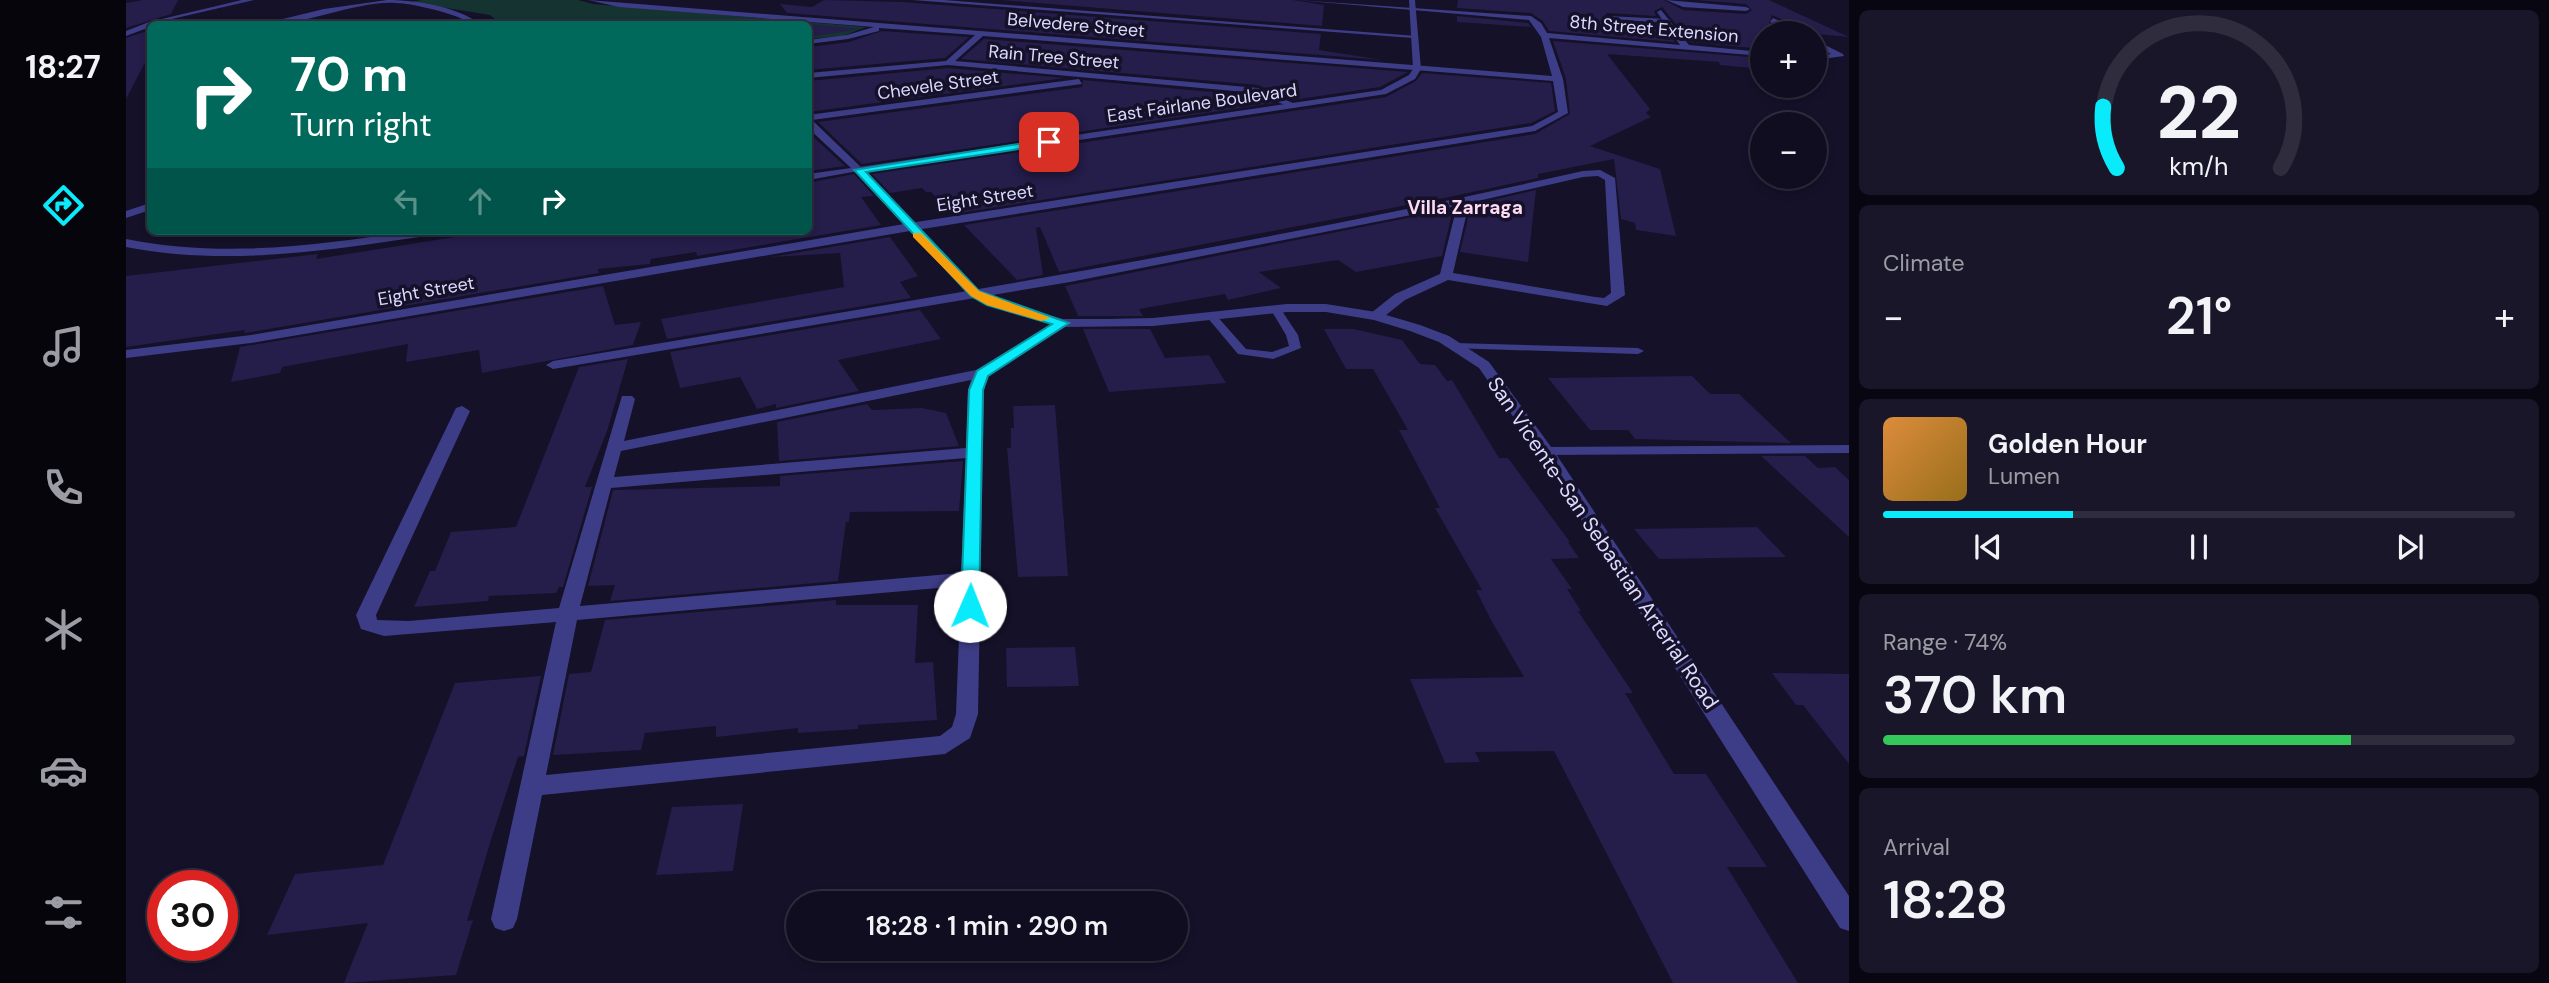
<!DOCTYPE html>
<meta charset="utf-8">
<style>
body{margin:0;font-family:"DM Sans",sans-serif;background:#181628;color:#f1f3f6;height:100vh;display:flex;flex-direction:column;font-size:26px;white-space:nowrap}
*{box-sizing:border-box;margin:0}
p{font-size:23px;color:#9b9ca4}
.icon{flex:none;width:38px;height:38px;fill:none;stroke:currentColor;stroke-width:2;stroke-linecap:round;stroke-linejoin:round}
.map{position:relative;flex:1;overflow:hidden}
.details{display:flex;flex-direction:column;gap:10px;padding:10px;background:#080711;width:700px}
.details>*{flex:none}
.banner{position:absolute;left:21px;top:21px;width:665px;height:214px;border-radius:10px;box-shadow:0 4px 10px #0003,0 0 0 2px #2f2d3d;background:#00695c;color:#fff;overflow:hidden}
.buttons{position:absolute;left:1624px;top:21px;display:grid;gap:14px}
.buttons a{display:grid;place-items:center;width:77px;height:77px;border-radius:50%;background:#0f0d1f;box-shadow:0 4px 10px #0003,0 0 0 2px #2f2d3d;font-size:35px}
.speed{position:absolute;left:21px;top:870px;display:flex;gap:14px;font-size:35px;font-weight:700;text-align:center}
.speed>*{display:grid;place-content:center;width:91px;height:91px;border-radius:50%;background:#0f0d1f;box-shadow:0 4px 10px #0003,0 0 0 2px #2f2d3d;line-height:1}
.speed .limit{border:10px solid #d22;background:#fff;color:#111}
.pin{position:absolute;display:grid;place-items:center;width:60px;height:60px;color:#fff;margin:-30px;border-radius:14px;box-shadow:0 4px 10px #0006}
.me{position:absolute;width:77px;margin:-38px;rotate:1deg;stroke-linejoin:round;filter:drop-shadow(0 0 5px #0008)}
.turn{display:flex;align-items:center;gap:24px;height:147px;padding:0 28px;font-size:32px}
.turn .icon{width:91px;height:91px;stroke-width:2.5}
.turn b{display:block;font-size:49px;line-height:60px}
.lanes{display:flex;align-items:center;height:66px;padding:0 28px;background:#0003;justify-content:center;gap:35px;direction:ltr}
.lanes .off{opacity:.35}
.big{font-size:52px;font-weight:600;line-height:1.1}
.details .tile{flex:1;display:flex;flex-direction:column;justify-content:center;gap:10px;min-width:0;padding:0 24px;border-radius:10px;background:#181628}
.details .dial{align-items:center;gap:0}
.dial svg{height:182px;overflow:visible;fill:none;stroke:#2f2d3d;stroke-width:7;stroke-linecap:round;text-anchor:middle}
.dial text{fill:#f1f3f6;stroke:none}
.song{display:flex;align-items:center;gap:21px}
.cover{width:84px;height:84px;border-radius:10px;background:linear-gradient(135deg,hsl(30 70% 55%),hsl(40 70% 35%))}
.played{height:7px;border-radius:4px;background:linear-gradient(90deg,#09ebfb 30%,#2f2d3d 30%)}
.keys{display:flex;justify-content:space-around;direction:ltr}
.heat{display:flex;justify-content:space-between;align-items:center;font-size:38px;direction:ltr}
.charge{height:10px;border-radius:5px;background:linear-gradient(90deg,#34c759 74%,#2f2d3d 0)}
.trip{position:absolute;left:660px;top:891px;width:402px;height:70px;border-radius:35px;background:#0f0d1f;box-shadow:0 4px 10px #0003,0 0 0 2px #2f2d3d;font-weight:600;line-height:70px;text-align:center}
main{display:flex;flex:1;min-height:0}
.tabs{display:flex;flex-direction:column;width:126px;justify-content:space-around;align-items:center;background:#06050c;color:#9b9ca4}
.tabs .icon{width:49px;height:49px}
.tabs .on{color:#09ebfb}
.tabs b{font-size:32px;color:#f1f3f6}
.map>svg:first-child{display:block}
.green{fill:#143331}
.building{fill:#251d4a}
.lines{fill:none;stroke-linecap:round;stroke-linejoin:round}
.service{fill:#3d3d87;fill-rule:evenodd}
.minor{fill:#3d3d87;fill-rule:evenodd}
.tertiary{fill:#3d3d87;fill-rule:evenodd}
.route{fill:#09ebfb;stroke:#0699a3;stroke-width:2}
.slow{fill:#f59e0b}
.labels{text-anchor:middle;stroke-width:7;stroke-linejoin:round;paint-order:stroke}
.far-street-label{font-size:18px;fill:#dcd9fe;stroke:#141129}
.far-neighbourhood-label{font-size:19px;font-weight:bold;fill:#fedbf3;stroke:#141129}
.street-label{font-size:21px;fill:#dcd9fe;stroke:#141129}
</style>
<main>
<nav class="tabs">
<b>18:27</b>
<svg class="icon on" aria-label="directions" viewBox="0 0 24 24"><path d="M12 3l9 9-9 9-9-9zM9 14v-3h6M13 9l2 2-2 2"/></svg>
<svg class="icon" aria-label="music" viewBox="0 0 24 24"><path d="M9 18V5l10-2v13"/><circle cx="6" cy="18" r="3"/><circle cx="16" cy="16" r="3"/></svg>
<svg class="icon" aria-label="phone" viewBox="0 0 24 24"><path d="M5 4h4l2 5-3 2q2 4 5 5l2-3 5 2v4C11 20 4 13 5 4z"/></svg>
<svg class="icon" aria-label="climate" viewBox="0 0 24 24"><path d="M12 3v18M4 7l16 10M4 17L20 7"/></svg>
<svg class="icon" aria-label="car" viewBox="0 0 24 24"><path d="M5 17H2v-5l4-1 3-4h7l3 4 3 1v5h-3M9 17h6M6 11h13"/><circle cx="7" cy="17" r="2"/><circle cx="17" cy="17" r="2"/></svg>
<svg class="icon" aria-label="filters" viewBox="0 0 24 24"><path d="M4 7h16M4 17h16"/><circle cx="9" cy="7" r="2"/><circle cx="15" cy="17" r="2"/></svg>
</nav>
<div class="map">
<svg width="1723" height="983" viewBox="0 0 1723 983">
<rect width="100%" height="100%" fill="#141129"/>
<!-- green -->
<polygon class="green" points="296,0 452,0 467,4 740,27 717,36 683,39 682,24 375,24 364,15 284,2"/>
<!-- building -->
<g class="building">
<polygon points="17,0 52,0 45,14 0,28 0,3"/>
<polygon points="698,0 776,2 1195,34 1193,50 1257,60 661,13 654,4 686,7"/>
<polygon points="875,0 1167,0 1198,5 1196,26"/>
<polygon points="1332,0 1538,0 1557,10 1620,14 1626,10 1620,4 1570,0 1643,0 1723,37 1679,33 1676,29 1646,15 1643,24 1661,33 1636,33 1636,49 1564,42 1536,7 1528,11 1530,16 1481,13 1476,19 1537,25 1549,42 1423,31 1417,21 1405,13 1331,8"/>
<polygon points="1331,16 1402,23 1405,27 1331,22"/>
<polygon points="682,24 734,29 682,37"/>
<polygon points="24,30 24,53 0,99 0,38"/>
<polygon points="756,31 843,37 819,58 682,70 682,47 723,42"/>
<polygon points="858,39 1282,72 1254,87 1167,100 1132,85 835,59"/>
<polygon points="1427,41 1636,58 1636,69 1594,65 1593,62 1481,54 1524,109 1520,113 1525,117 1464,146 1534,169 1550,236 1510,230 1509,223 1495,219 1488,159 1412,174 1412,178 1328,196 933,272 914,227 910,228 917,275 891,280 838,225 1409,134 1444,114 1440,79"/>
<polygon points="822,68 939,78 682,112 682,81"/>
<polygon points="1296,73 1425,83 1429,111 1405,123 827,214 805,192 800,192 796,188 764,193 746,174 1260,97 1290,81"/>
<polygon points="957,80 1129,96 1148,103 736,164 692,122 956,87"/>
<polygon points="682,132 719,166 682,171"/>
<polygon points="728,174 748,196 735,197 755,225 571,256 570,252 525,259 524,264 472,269 473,273 125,332 118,333 119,330 0,347 0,276 192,254 190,259 354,233 354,231 682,231 682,183"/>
<polygon points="1410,190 1402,262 1334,252 1345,205"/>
<polygon points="1327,209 1316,256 1230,272 1212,260 1133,272 1155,288 1102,300 1099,294 1013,309 1017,316 952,316 939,286"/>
<polygon points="764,237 792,276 774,282 785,298 541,339 535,319 718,287 714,253 645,257"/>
<polygon points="477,286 489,325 515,322 507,345 356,373 353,350 280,362 282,344 156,367 154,373 105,382 114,347"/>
<polygon points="794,310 815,339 712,360 733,391 650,408 650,404 631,409 614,377 554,388 544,352"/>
<polygon points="957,329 1024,329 1039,358 1083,355 1100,383 983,392"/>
<polygon points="1198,329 1228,329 1276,340 1294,364 1309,365 1321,381 1326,380 1373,458 1382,458 1444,542 1442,542 1453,558 1425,559 1446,589 1441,589 1455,611 1452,611 1507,693 1499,693 1548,774 1580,774 1641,867 1601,867 1672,983 1547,983 1428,751 1349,752 1354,762 1319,763 1284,679 1398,677 1365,620 1350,590 1356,590 1309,508 1314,508 1273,430 1282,430 1247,369 1220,369"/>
<polygon points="502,359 481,431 459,487 466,487 437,587 433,587 430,593 363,596 362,601 288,607 304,571 309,571 325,532 390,527 453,367"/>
<polygon points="1566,376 1584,394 1613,394 1665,443 1509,439 1502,430 1464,430 1422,378"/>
<polygon points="741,404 746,410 796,408 820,413 833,446 653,461 651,422"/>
<polygon points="929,405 942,576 892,577 881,448 885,448 885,428 888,428 887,406"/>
<polygon points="1635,456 1679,456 1692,468 1709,467 1723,480 1723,537"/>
<polygon points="837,461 833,511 724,512 723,522 720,522 712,581 484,601 489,585 462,586 487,490 654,486 654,476"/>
<polygon points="1631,527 1660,557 1533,559 1508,529"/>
<polygon points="710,600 710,605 792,605 789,663 807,662 811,720 732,725 732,729 672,733 672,728 590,737 590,726 519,733 515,750 427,755 443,674 465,672 479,620"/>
<polygon points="949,647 953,686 881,687 880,648"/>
<polygon points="1646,673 1723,674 1723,764 1677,705 1670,705"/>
<polygon points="415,676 398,756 392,757 364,843 341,921 347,920 330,975 218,983 242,923 141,935 169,874 257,865 329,683"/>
<polygon points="617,804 607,871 530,875 546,807"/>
</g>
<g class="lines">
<!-- service -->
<g class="service">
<polygon points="1481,16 1542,19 1545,21 1542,23 1479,19"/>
<polygon points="1150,307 1154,308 1172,335 1175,348 1147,359 1112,354 1080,316 1085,313 1089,314 1120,349 1146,352 1163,346 1160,335 1145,310"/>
<polygon points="1329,343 1512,348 1518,351 1512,354 1325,348 1325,344"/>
<polygon points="1723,445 1723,453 1420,455 1413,451 1420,447"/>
</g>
<!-- minor -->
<g class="minor">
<polygon points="116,0 128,0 24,24 24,27 0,36 0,31 23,22"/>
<path d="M261,0C289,0 330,6 354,24C343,25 339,19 329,16C312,10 288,4 270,3C230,0 174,28 136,24L198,9Z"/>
<polygon points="462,0 1426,76 1415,37 1403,20 1170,0 1405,16 1415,23 1421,33 1554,45 1531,12 1535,10 1563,45 1636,52 1636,56 1423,38 1437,79 1442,113 1409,131 784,231 125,343 0,358 0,350 125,335 784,223 1406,126 1432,112 1427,81 857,36 829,61 1132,88 1174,106 1166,108 1130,93 822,65 682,78 682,73 820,61 849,35 753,28 753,31 722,39 682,44 682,40 721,35 748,27 493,7"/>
<polygon points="786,0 818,0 1291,36 1287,38"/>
<polygon points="1540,0 1620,7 1624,9 1620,11 1557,7"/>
<polygon points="1647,18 1675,31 1676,33 1667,33 1644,22"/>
<polygon points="1689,40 1717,54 1718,56 1689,60 1689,56 1705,54 1689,45"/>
<polygon points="953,79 956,84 686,120 738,170 682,180 682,174 725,168 682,128 682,115"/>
<path d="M1474,170L1489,178L1499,295L1481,306L1322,280L1279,300L1255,319H1245V313L1269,294L1314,274L1331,206L944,282L427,369L420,365L427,361C772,303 1116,248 1457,171ZM1472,176L1479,180L1485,293L1478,298L1469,297L1327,273L1343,203L1457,177Z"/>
<polygon points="24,203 24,210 0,218 0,211"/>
<path d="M284,231H313L307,235C204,250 104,267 0,247V239C96,258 188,246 284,231Z"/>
<path d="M936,319L943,323L941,326L862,376L858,390L852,714L844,738L819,754L416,795L391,919L387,928L378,931L369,928L365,919L430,622L258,636L235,629L230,615L330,408L336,406L344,411L250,615L251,620L283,621L433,608L496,396H506L509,399L498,441L850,370ZM845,380L842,390L840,448L488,477L495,451ZM840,458L835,573L454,606L485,488ZM835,586L830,714L826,727L814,736L420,775L451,620Z"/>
</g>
<!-- tertiary -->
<polygon class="tertiary" points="1283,0 1289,0 1295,69 1289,79 1260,94 741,172 854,291 891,306 937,319 981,319 1027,318 1161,304 1200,304 1250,312 1294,325 1323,336 1363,362 1428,451 1723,896 1723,931 1714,928 1412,452 1353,368 1313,342 1284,331 1248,320 1200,312 1161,312 1027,326 936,327 881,312 844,297 728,170 733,167 1255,90 1283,75 1287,69"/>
</g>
<!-- route -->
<polygon class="route" points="923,139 927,144 740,172 853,291 943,323 862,376 857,390 853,606 844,612 835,606 843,390 851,371 926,324 861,305 845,296 728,170"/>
<!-- slow -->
<polygon class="slow" points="787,233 795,233 853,291 925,318 915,321 861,305 845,296 787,237"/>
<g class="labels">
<!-- far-street labels -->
<g class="far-street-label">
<text transform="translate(950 25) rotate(5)" y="6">Belvedere Street</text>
<text transform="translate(1528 29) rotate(5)" y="6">8th Street Extension</text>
<text transform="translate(928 57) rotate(5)" y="6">Rain Tree Street</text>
<text transform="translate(812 85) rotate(-8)" y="6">Chevele Street</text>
<text transform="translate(1076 103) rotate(-8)" y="6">East Fairlane Boulevard</text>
<text transform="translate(859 198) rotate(-9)" y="6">Eight Street</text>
<text transform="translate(300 291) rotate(-10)" y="6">Eight Street</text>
</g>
<!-- far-neighbourhood labels -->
<g class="far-neighbourhood-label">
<text x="1339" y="214">Villa Zarraga</text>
</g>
<!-- street labels -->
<g class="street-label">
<text transform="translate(1477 543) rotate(56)" y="7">San Vicente-San Sebastian Arterial Road</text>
</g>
</g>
</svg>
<div class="buttons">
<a>+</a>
<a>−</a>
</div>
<div class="speed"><div class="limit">30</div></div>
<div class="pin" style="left:923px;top:142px;background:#d93025"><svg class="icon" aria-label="arrive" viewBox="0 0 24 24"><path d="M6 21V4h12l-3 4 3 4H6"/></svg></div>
<svg class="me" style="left:844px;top:606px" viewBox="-20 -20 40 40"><circle r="19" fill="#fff"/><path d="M0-13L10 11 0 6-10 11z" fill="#09ebfb"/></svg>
<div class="trip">18:28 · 1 min · 290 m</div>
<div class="banner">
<div class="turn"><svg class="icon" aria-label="right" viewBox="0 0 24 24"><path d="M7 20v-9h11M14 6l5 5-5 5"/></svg><div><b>70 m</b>Turn right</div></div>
<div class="lanes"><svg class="icon off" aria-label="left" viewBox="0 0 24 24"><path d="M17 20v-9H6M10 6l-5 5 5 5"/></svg><svg class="icon off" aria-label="ahead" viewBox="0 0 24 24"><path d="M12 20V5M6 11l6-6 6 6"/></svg><svg class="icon" aria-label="right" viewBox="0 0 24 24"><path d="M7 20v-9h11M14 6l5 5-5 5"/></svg></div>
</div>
</div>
<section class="details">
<div class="tile dial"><svg viewBox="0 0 100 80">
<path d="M14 69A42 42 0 1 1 86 69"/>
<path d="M14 69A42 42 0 0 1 8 42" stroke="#09ebfb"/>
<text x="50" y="56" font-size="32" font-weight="700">22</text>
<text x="50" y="72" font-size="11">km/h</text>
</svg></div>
<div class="tile"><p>Climate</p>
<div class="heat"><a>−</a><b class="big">21°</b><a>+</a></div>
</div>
<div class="tile">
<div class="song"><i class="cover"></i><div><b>Golden Hour</b><p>Lumen</p></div></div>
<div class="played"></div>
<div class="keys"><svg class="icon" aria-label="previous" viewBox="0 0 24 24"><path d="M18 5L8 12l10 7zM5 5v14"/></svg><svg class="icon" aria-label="pause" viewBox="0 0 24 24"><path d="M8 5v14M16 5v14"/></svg><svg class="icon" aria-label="next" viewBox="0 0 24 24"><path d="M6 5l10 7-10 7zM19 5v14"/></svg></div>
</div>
<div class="tile"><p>Range · 74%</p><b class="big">370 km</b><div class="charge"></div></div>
<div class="tile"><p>Arrival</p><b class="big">18:28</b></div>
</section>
</main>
